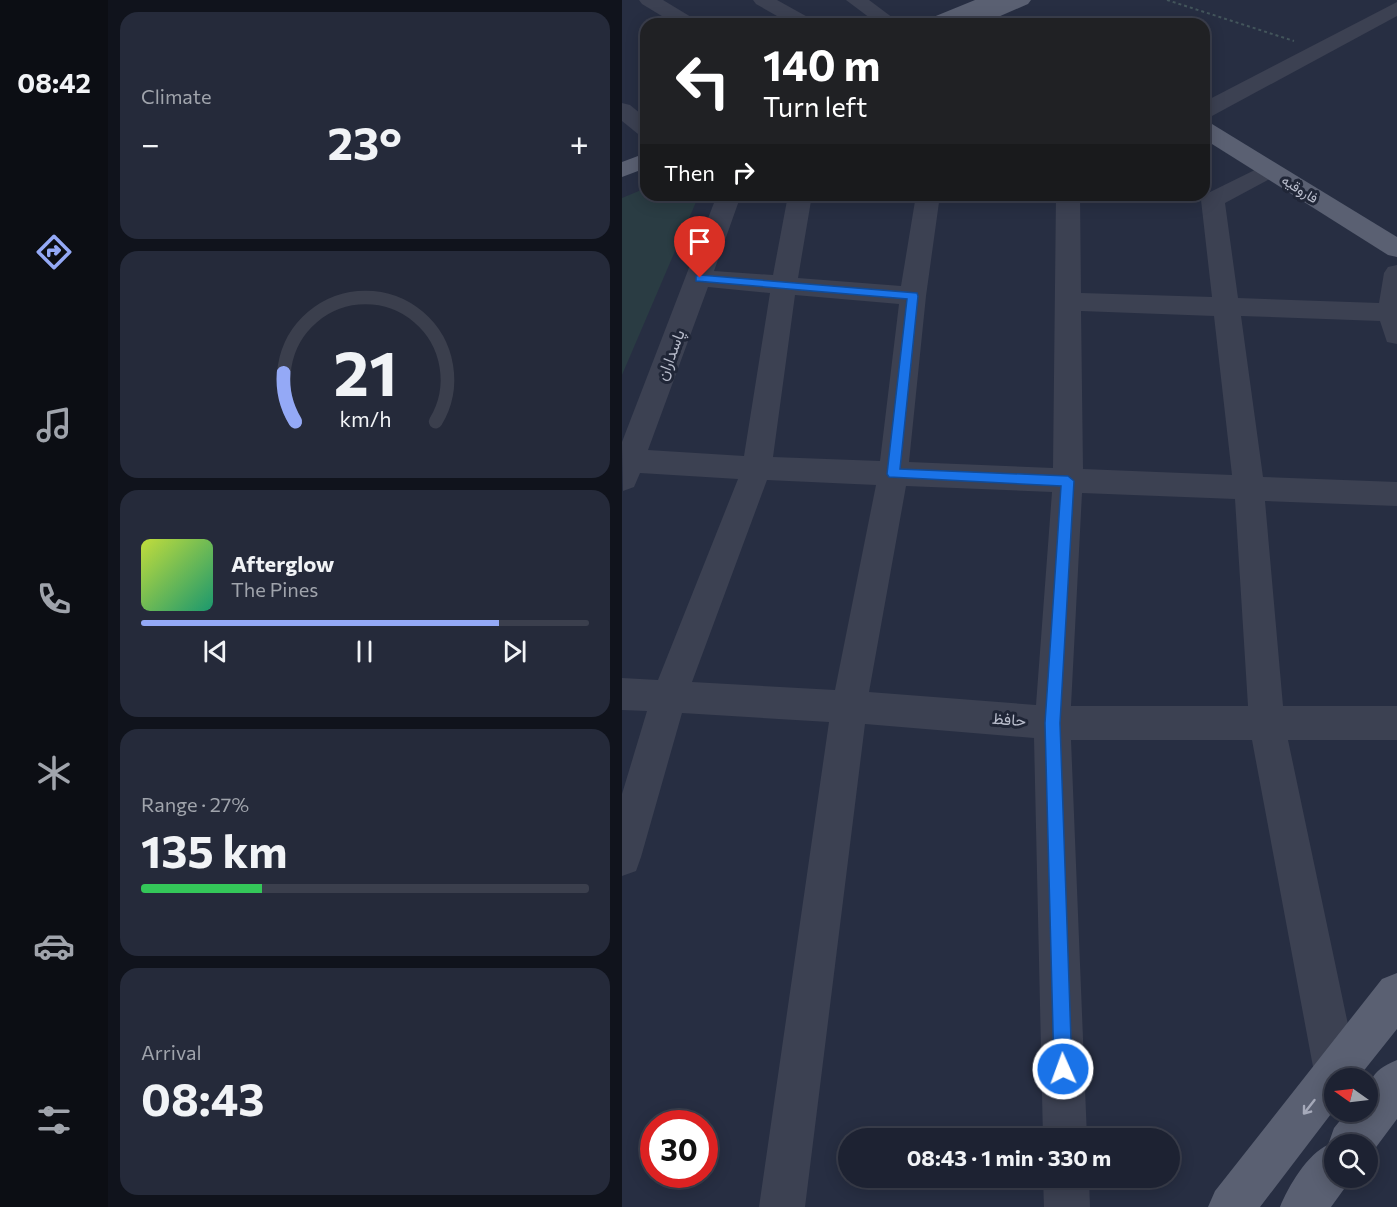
<!DOCTYPE html>
<meta charset="utf-8">
<style>
body{margin:0;font-family:Commissioner,Vazirmatn,sans-serif;background:#252a3a;color:#f1f3f6;height:100vh;display:flex;flex-direction:column;font-size:22px;white-space:nowrap}
*{box-sizing:border-box;margin:0}
p{font-size:20px;color:#a0a4ac}
.icon{flex:none;width:33px;height:33px;fill:none;stroke:currentColor;stroke-width:2;stroke-linecap:round;stroke-linejoin:round}
.map{position:relative;flex:1;overflow:hidden}
.sheet{display:flex;flex-direction:column;gap:12px;padding:12px;background:#10131c;width:514px}
.sheet>*{flex:none}
.banner{position:absolute;left:18px;top:18px;width:570px;height:183px;border-radius:18px;box-shadow:0 3px 15px #0003,0 0 0 2px #3b3f4d;background:#202124;color:#fff;overflow:hidden}
.needle{width:39px;rotate:284deg}
.fabs{position:absolute;left:702px;top:1068px;display:grid;gap:12px}
.fabs a{display:grid;place-items:center;width:54px;height:54px;border-radius:50%;background:#1d2232;box-shadow:0 3px 15px #0003,0 0 0 2px #3b3f4d;font-size:30px}
.speed{position:absolute;left:18px;top:1110px;display:flex;gap:12px;font-size:30px;font-weight:700;text-align:center}
.speed>*{display:grid;place-content:center;width:78px;height:78px;border-radius:50%;background:#1d2232;box-shadow:0 3px 15px #0003,0 0 0 2px #3b3f4d;line-height:1}
.speed .limit{border:9px solid #d22;background:#fff;color:#111}
.pin{position:absolute;display:grid;place-items:center;width:51px;height:51px;color:#fff;margin:-62px -26px;border-radius:50% 50% 50% 0;rotate:-45deg;box-shadow:0 0 6px #0007}
.pin .icon{rotate:45deg}
.me{position:absolute;width:66px;margin:-33px;rotate:358deg;stroke-linejoin:round;filter:drop-shadow(0 0 4px #0008)}
.turn{display:flex;align-items:center;gap:21px;height:126px;padding:0 24px;font-size:27px}
.turn .icon{width:78px;height:78px;stroke-width:2.5}
.turn b{display:block;font-size:42px;line-height:51px}
.then{display:flex;align-items:center;height:57px;padding:0 24px;background:#0003;gap:12px;font-size:22px}
.big{font-size:45px;font-weight:700;line-height:1.1}
.sheet .tile{flex:1;display:flex;flex-direction:column;justify-content:center;gap:9px;min-width:0;padding:0 21px;border-radius:18px;background:#252a3a}
.sheet .dial{align-items:center;gap:0}
.dial svg{height:156px;overflow:visible;fill:none;stroke:#3b3f4d;stroke-width:7;stroke-linecap:round;text-anchor:middle}
.dial text{fill:#f1f3f6;stroke:none}
.song{display:flex;align-items:center;gap:18px}
.cover{width:72px;height:72px;border-radius:9px;background:linear-gradient(135deg,hsl(70 70% 55%),hsl(160 70% 35%))}
.played{height:6px;border-radius:3px;background:linear-gradient(90deg,#94a9f6 80%,#3b3f4d 80%)}
.keys{display:flex;justify-content:space-around;direction:ltr}
.heat{display:flex;justify-content:space-between;align-items:center;font-size:33px;direction:ltr}
.charge{height:9px;border-radius:4px;background:linear-gradient(90deg,#34c759 27%,#3b3f4d 0)}
.trip{position:absolute;left:216px;top:1128px;width:342px;height:60px;border-radius:30px;background:#1d2232;box-shadow:0 3px 15px #0003,0 0 0 2px #3b3f4d;font-weight:700;line-height:60px;text-align:center}
main{display:flex;flex:1;min-height:0}
.menu{display:flex;flex-direction:column;width:108px;justify-content:space-around;align-items:center;background:#0c0e14;color:#a0a4ac}
.menu .icon{width:42px;height:42px}
.menu .active{color:#94a9f6}
.menu b{font-size:27px;color:#f1f3f6}
.map>svg:first-child{display:block}
.green{fill:#2a3c43}
.lines{fill:none;stroke-linecap:round;stroke-linejoin:round}
.path{stroke:#43555b;stroke-width:2;stroke-dasharray:3 3;stroke-linecap:butt}
.minor{fill:#3c4152;fill-rule:evenodd}
.major{fill:#5a6072;fill-rule:evenodd}
.oneway{stroke:#a6aaba}
.route{fill:#1a73e8;stroke:#114b97;stroke-width:1.5}
.labels{text-anchor:middle;stroke-width:6;stroke-linejoin:round;paint-order:stroke}
.far-street-label{font-size:14px;fill:#b9bdcc;stroke:#202637}
.street-label{font-size:16px;fill:#b9bdcc;stroke:#202637}
</style>
<main>
<nav class="menu">
<b>08:42</b>
<svg class="icon active" aria-label="directions" viewBox="0 0 24 24"><path d="M12 3l9 9-9 9-9-9zM9 14v-3h6M13 9l2 2-2 2"/></svg>
<svg class="icon" aria-label="music" viewBox="0 0 24 24"><path d="M9 18V5l10-2v13"/><circle cx="6" cy="18" r="3"/><circle cx="16" cy="16" r="3"/></svg>
<svg class="icon" aria-label="phone" viewBox="0 0 24 24"><path d="M5 4h4l2 5-3 2q2 4 5 5l2-3 5 2v4C11 20 4 13 5 4z"/></svg>
<svg class="icon" aria-label="climate" viewBox="0 0 24 24"><path d="M12 3v18M4 7l16 10M4 17L20 7"/></svg>
<svg class="icon" aria-label="car" viewBox="0 0 24 24"><path d="M5 17H2v-5l4-1 3-4h7l3 4 3 1v5h-3M9 17h6M6 11h13"/><circle cx="7" cy="17" r="2"/><circle cx="17" cy="17" r="2"/></svg>
<svg class="icon" aria-label="filters" viewBox="0 0 24 24"><path d="M4 7h16M4 17h16"/><circle cx="9" cy="7" r="2"/><circle cx="15" cy="17" r="2"/></svg>
</nav>
<section class="sheet">
<div class="tile"><p>Climate</p>
<div class="heat"><a>−</a><b class="big">23°</b><a>+</a></div>
</div>
<div class="tile dial"><svg viewBox="0 0 100 80">
<path d="M14 69A42 42 0 1 1 86 69"/>
<path d="M14 69A42 42 0 0 1 8 44" stroke="#94a9f6"/>
<text x="50" y="56" font-size="32" font-weight="700">21</text>
<text x="50" y="72" font-size="11">km/h</text>
</svg></div>
<div class="tile">
<div class="song"><i class="cover"></i><div><b>Afterglow</b><p>The Pines</p></div></div>
<div class="played"></div>
<div class="keys"><svg class="icon" aria-label="previous" viewBox="0 0 24 24"><path d="M18 5L8 12l10 7zM5 5v14"/></svg><svg class="icon" aria-label="pause" viewBox="0 0 24 24"><path d="M8 5v14M16 5v14"/></svg><svg class="icon" aria-label="next" viewBox="0 0 24 24"><path d="M6 5l10 7-10 7zM19 5v14"/></svg></div>
</div>
<div class="tile"><p>Range · 27%</p><b class="big">135 km</b><div class="charge"></div></div>
<div class="tile"><p>Arrival</p><b class="big">08:43</b></div>
</section>
<div class="map">
<svg width="775" height="1207" viewBox="0 0 775 1207">
<rect width="100%" height="100%" fill="#272e42"/>
<!-- green -->
<polygon class="green" points="24,188 24,195 77,195 0,375 0,198"/>
<g class="lines">
<!-- path -->
<polyline class="path" points="545,0 672,41"/>
<!-- minor -->
<g class="minor">
<polygon points="17,0 41,0 74,20 77,24 53,24 20,4"/>
<polygon points="131,0 155,0 191,20 194,24 169,24 134,4"/>
<polygon points="224,0 247,0 279,24 256,24"/>
<polygon points="775,2 775,16 590,116 582,118 582,102"/>
<polygon points="0,103 8,105 24,118 24,136 16,134 0,121"/>
<path d="M647,163L655,165L659,170L655,175L603,203L616,298L757,303L762,273L766,267L775,265V344L765,342L758,321L619,316L641,477L775,482V506L643,501L661,706H775V740H666L736,1072L733,1078H712V1093L699,1087L692,1072L630,740H449L465,1138H421L412,738L243,724L183,1207H137L207,722L60,713L19,857L14,871L0,876V794L25,711L0,710V678L36,680L116,479L18,473L12,487L1,491L0,442L95,195H119L92,271L151,275L166,195H190L176,278L279,286L294,195H318L304,296L287,462L431,468L434,195H458L459,293L590,297L579,200L582,195ZM86,287L148,293L122,456L26,450ZM173,295L277,304L258,461L151,457ZM459,311L592,316L610,475L461,469ZM145,480L254,485L213,690L70,682ZM284,486L430,492L414,705L247,692ZM460,493L613,499L626,706H449Z"/>
<polygon points="421,1178 467,1178 468,1207 422,1207"/>
</g>
<!-- major -->
<g class="major">
<polygon points="353,0 409,0 406,4 360,24 342,24 340,21 342,19 329,24 301,24 304,20"/>
<polygon points="582,122 590,124 775,237 775,257 766,255 582,139"/>
<polygon points="24,153 24,168 0,177 0,162"/>
<polygon points="775,973 775,1029 736,1078 712,1078 712,1110 638,1207 586,1207 593,1191 760,979"/>
<path d="M775,1060V1119L746,1158V1144H712V1178H730L709,1207H658C666,1187 686,1153 706,1145L712,1128L725,1112H746C746,1083 746,1072 775,1060Z"/>
</g>
</g>
<!-- one-way arrows -->
<defs><path id="oneway-shaft" d="M-6 0H5M1.5-3L5.5 0L1.5 3" fill="none" stroke-width="1.6" stroke-linecap="round" stroke-linejoin="round" transform="scale(1.5)"/></defs>
<use class="oneway" href="#oneway-shaft" transform="translate(687 1107) rotate(128)"/>
<!-- route -->
<polygon class="route" points="78,275 295,293 296,296 278,469 446,476 452,481 438,723 450,1069 447,1076 441,1078 435,1076 432,1069 423,723 439,486 267,477 265,474 285,299 74,281 74,276"/>
<g class="labels">
<!-- far-street labels -->
<g class="far-street-label">
<text transform="translate(678 189) rotate(32)" y="5">فاروقیه</text>
</g>
<!-- street labels -->
<g class="street-label">
<text transform="translate(48 355) rotate(-69)" y="6">پاسداران</text>
<text transform="translate(387 719) rotate(4)" y="6">حافظ</text>
</g>
</g>
</svg>
<div class="fabs">
<a><svg class="needle" viewBox="-14 -14 28 28"><path d="M0-13l5 13h-10z" fill="#e53935"/><path d="M0 13l5-13h-10z" fill="#a0a4ac"/></svg></a>
<a><svg class="icon" aria-label="search" viewBox="0 0 24 24"><circle cx="10" cy="10" r="6"/><path d="M15 15l6 6"/></svg></a>
</div>
<div class="speed"><div class="limit">30</div></div>
<div class="pin" style="left:78px;top:278px;background:#d93025"><svg class="icon" aria-label="arrive" viewBox="0 0 24 24"><path d="M6 21V4h12l-3 4 3 4H6"/></svg></div>
<svg class="me" style="left:441px;top:1069px" viewBox="-20 -20 40 40"><circle r="17" fill="#1a73e8" stroke="#fff" stroke-width="3"/><path d="M0-11L8 9 0 5-8 9z" fill="#fff"/></svg>
<div class="trip">08:43 · 1 min · 330 m</div>
<div class="banner">
<div class="turn"><svg class="icon" aria-label="left" viewBox="0 0 24 24"><path d="M17 20v-9H6M10 6l-5 5 5 5"/></svg><div><b>140 m</b>Turn left</div></div>
<div class="then">Then<svg class="icon" aria-label="right" viewBox="0 0 24 24"><path d="M7 20v-9h11M14 6l5 5-5 5"/></svg></div>
</div>
</div>
</main>
